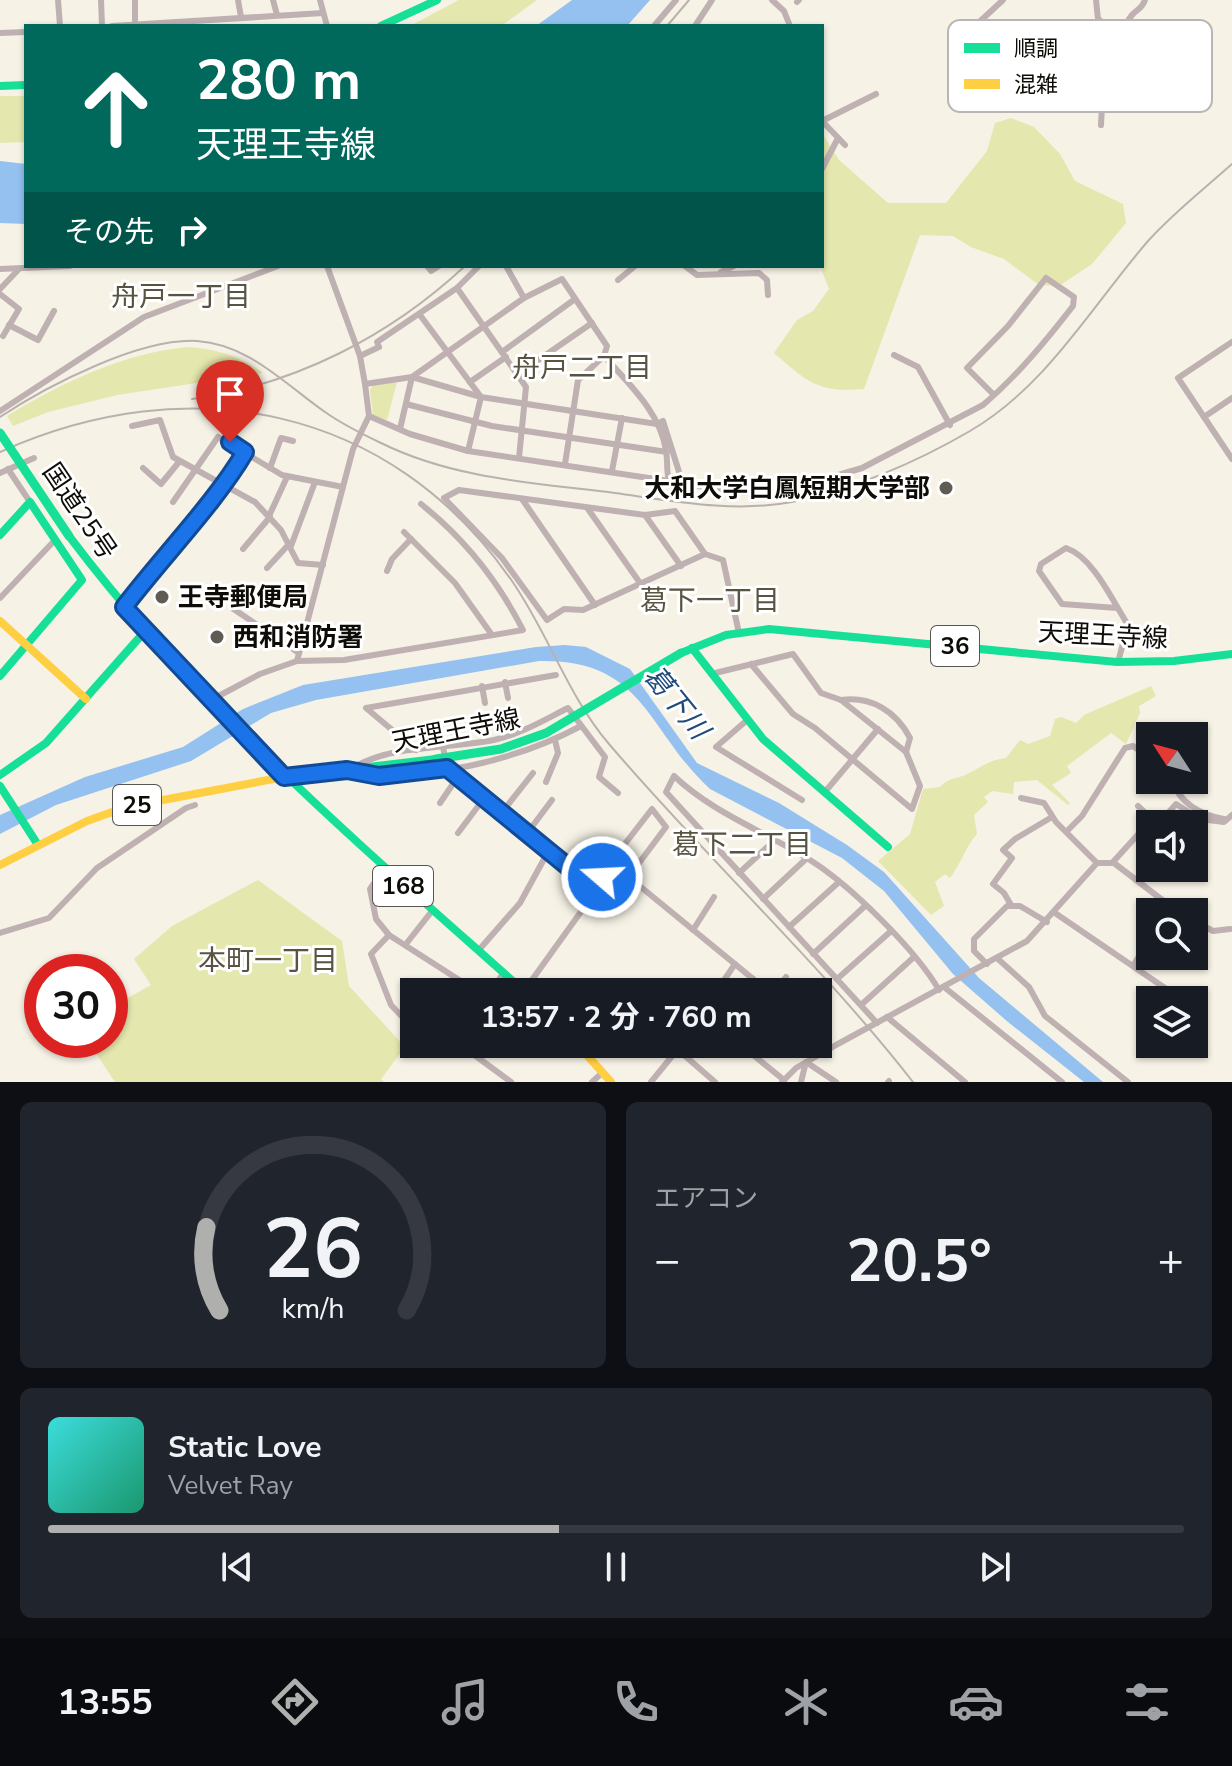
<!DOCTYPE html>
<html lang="ja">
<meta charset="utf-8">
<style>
body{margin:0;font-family:"Nunito Sans","Noto Sans JP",sans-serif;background:#20242c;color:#f1f3f6;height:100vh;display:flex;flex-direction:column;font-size:30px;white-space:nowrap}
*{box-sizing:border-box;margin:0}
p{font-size:26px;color:#9ea1a6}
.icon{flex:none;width:44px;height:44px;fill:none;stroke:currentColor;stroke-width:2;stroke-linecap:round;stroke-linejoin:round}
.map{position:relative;height:1082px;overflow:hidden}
.panel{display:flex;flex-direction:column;gap:20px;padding:20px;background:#0d0f14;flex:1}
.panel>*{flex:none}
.guide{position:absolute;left:24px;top:24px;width:800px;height:244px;border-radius:0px;box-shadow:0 2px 6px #0004;background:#00695c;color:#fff;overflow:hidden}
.needle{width:52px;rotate:306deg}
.buttons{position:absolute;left:1136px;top:722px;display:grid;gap:16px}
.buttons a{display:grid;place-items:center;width:72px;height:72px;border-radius:0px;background:#171b24;box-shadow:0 2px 6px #0004;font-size:40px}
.speed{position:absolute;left:24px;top:954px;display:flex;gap:16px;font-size:40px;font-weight:700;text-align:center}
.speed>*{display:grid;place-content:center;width:104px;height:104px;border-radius:50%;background:#171b24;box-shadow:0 2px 6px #0004;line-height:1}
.speed .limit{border:12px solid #d22;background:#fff;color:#111}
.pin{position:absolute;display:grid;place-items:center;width:68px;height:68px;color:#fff;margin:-82px -34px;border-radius:50% 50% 50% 0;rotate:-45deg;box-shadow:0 0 8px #0007}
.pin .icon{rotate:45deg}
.me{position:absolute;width:88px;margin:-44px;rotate:289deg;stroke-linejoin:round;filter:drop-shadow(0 0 6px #0008)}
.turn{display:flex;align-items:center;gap:28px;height:168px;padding:0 40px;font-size:36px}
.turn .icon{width:104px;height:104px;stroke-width:2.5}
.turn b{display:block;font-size:56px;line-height:68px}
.then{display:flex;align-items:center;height:76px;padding:0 40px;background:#0003;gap:16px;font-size:30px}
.big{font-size:60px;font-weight:700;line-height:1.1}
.panel .tile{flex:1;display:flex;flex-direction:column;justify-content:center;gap:12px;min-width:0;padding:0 28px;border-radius:12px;background:#20242c}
.panel .dial{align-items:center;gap:0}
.dial svg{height:208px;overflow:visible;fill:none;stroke:#363941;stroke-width:7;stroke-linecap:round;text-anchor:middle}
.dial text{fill:#f1f3f6;stroke:none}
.song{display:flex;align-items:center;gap:24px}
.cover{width:96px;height:96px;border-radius:12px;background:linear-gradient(135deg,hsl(180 70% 55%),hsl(160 70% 35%))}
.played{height:8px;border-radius:4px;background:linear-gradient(90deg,#afafad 45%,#363941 45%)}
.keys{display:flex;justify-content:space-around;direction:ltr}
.heat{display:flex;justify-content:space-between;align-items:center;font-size:44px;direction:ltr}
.panel .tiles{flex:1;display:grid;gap:20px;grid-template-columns:1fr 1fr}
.tile:last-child{grid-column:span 2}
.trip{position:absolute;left:400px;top:978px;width:432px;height:80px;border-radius:0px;background:#171b24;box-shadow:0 2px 6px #0004;font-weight:700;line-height:80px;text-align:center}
.menu{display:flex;height:128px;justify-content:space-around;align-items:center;background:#090b0e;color:#9ea1a6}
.menu .icon{width:56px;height:56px}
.menu .current{color:#afafad}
.menu b{font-size:36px;color:#f1f3f6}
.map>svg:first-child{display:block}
.green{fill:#e4e7ae}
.water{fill:#94c1f0}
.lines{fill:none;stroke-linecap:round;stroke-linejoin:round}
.street{stroke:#bfb1b2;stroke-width:6}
.fast{stroke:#16e098;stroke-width:8}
.slow{stroke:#ffcf43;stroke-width:8}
.rail{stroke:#bab1ae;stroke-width:2}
.fast-bridge{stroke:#16e098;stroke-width:9}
.route-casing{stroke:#114b97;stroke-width:20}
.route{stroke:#1a73e8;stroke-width:14}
.poi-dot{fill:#5f5c54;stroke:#fff;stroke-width:3}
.labels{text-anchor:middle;stroke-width:6;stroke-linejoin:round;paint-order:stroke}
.shield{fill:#fff;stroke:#565551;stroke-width:2}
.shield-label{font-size:24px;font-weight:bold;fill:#0e0c06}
.poi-label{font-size:26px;font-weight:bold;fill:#0e0c06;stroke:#fff;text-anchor:start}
.street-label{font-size:26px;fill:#0e0c06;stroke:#fff}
.neighbourhood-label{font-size:28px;fill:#595441;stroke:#fff}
.water-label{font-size:28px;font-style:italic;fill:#1e4b7a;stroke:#fff}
.key{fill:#fff;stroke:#b7b6b4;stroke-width:2}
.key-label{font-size:22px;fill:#0e0c06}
</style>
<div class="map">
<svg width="1232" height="1082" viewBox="0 0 1232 1082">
<rect width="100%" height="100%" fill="#f6f2e6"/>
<!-- green -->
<g class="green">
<polygon points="459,0 537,0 501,26 410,26"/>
<polygon points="0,96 26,96 26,142 0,143"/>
<path d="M1011,118L1034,127L1060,154L1075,181L1123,204L1126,223L1092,264L1059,286L1039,285L1004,259L971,247L953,236L920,235L864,389C817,393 808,382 774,353L797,320L813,311L829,289L820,266L822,133L839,160L888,203H946L987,151L995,123Z"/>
<path d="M188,347C217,349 239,356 263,373L117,395L48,412L13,426L7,416C61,383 123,353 188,347Z"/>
<polygon points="397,382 387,420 373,415 370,390 373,385"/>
<path d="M1151,686L1156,696L1139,706L1140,713L1126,744L1111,733L1067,766L1071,773L1052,785L1070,803L1068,805L1037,780L1014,782L1013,794L992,791L984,797L988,802L974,815L977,834C964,849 961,864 950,878L945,874L935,882L944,906L931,915L878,861L910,834L923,789L940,787C950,776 957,780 969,773C983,766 990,760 1006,758L1020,740L1028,744L1050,736L1055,719L1061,717L1076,723L1084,715Z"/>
<polygon points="258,880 342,941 349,986 405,1047 381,1079 384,1082 115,1082 87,1040 110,1040 110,1008 151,985 134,959 172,926"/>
</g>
<!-- water -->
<g class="water">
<polygon points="572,0 650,0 627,26 536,26"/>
<polygon points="0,161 26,164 26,224 0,223"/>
<path d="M565,645L586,647L630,669L697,763L779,803L847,845L884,872L979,978L1103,1082H1084L1008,1022L953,974L884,891L842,858L710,789C646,730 645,659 539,661L316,700L271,713L191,761L56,805L0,834V815L85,777L183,747L243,709L303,685L536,647Z"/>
</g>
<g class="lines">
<!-- street -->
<g class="street">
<polyline points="58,0 60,26"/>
<polyline points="101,0 102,26"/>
<polyline points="135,0 135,26"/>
<polyline points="238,0 241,17"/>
<polyline points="273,0 277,15"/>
<polyline points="320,0 327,26"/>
<polyline points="772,0 784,11 790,26"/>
<polyline points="1096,0 1098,19 1122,36"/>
<polyline points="797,2 799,0"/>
<polyline points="976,25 1003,0"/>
<polyline points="112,26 323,13"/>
<polyline points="654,26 676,0"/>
<polyline points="695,26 712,0"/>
<polyline points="0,33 26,32"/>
<polyline points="822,121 876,94"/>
<polyline points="822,121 845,145"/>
<path d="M1101,125L1103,87L1117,73C1120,54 1118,32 1132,15C1138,8 1142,9 1145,0"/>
<polyline points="822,169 838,138"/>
<polyline points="427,266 431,271 439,266"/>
<polyline points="506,266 524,298"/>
<polyline points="685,266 697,275 759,273 767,280 768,295"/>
<polyline points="0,269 70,266"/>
<polyline points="721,272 734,266"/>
<polyline points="618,280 635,266"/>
<polyline points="457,288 526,387 519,458"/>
<polyline points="0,289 19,269"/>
<polyline points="0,294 19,309 3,336"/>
<polyline points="420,315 481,397 468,451"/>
<polyline points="9,325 38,340 54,311"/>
<polyline points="1232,342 1178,378 1232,459"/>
<polyline points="502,352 575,299"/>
<polyline points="894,355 918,367 950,425"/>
<polyline points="360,356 379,347 377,342 457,288 479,266"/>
<polyline points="518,374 592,323"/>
<polyline points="470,382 506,357"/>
<polyline points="365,384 412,377 524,298 562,279 607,346 604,356 578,380 565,464"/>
<polyline points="406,404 492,426 667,452"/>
<polyline points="0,411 144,317 278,266"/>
<path d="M369,416L410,434L468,451L669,481C666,470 668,461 666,451C661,413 628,383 604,356"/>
<polyline points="1204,417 1232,398"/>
<polyline points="132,426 160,420 173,457 255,502 281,530 298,563 323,565"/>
<path d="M400,429L412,377L481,397L657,424L663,421L680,475L688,484L735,493H777L862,468L983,405C1017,376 1045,342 1073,306L1074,297L1046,278L1008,326L967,368L994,395"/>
<polyline points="143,468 161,484 179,462"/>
<polyline points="270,468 281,438 293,441"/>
<polyline points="8,469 30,502"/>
<polyline points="612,471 622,418"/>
<polyline points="0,473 34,458"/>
<polyline points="226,483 245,452"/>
<polyline points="522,499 595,605"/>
<polyline points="173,502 218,437 282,475 343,487"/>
<polyline points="588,509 640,583"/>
<polyline points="645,515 681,566"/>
<polyline points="269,516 287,477"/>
<polyline points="404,532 455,583 492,635"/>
<polyline points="291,546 315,482"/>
<polyline points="243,549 270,517"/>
<polyline points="705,554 583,610 564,609 547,620 502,558 444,498 459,490 645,515 675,511 705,554 723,560 739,633"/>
<polyline points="267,568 290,543"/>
<polyline points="387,571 392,559 411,539"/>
<polyline points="0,598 55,540"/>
<polyline points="125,606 223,483"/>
<polyline points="232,608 299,653"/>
<path d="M1117,608L1062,604L1039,571L1041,564L1066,548C1093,557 1112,600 1128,625L1118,662"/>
<polyline points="297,661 353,449 369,416 365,384 360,356 327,266"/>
<polyline points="711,674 793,654 821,693 841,700 906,752 920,786 912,809 815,728 793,714 751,664"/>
<polyline points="505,682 508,698"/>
<polyline points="482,686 485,703"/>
<path d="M211,700L260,674L297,661L344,660L523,630C498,581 465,539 421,504"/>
<path d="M841,700C871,696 896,711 910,738L906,752"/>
<polyline points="746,721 716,747 802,800"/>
<path d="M443,747L448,772L500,808L572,870C592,882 615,874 636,883L769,992"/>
<polyline points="416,750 366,708 556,675"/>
<path d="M354,767C395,744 448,749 494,740C521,734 544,720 568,708L605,757L599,777L618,793"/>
<path d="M353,771C425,783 517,760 581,726"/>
<path d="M1173,780C1178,803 1202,815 1224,819"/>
<polyline points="546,782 558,753 555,740"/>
<polyline points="824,793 878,729"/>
<polyline points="1021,798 1044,803 1056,822 1097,863"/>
<polyline points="440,803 457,778"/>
<polyline points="1138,806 1155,822 1161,821 1176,804 1200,819 1224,822 1232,815"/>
<polyline points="503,811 533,773"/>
<polyline points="1067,831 1082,816 1125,748 1133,746 1150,758"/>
<polyline points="528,832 552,800"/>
<polyline points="458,833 485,797"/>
<polyline points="1113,862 1152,819"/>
<polyline points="384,869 370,889 376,919 389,935 478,992"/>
<polyline points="739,873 775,840"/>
<polyline points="763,899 807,858"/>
<polyline points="1011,905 1004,893 993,884 1012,858 1003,850 1015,839 1052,817"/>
<polyline points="1055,913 1181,999"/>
<polyline points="1194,921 1213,931 1230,929"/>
<polyline points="789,927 839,882"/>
<polyline points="693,930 714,897"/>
<polyline points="0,933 49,918 97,868 186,808 195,805"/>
<polyline points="389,935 371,954 391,1005 414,1029"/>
<polyline points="406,944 432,911"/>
<polyline points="478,951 520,903 549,850"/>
<polyline points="813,954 865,906"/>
<polyline points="998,959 1029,987 1045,1016 1128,1082"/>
<polyline points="987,964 974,951 974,939 1007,906 1020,906 1047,922"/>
<polyline points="1133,966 1150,938"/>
<polyline points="837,979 890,932"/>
<polyline points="944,987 1062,1082"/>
<polyline points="524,991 598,888 603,872 652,809 666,827 627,879"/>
<polyline points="491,992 504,972"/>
<polyline points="716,992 735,964"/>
<polyline points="743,992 752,978"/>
<polyline points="774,992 786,977"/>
<polyline points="861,1005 914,957"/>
<polyline points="887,1017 965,1082"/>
<path d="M877,1023L666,792L674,776C713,813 764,831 810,860C850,885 915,949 939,990"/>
<polyline points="818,1034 830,1048"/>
<polyline points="430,1044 467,1045"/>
<polyline points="467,1044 473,1054 511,1082"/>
<polyline points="677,1049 715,1082"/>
<polyline points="747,1050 784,1080"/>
<polyline points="592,1082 602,1073"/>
<polyline points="651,1082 682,1044"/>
<polyline points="782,1082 796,1068 836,1045 1027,941 1097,863 1114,863 1178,912"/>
<polyline points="801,1082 806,1062 836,1082"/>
<polyline points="888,1082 889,1081"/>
</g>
<!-- fast -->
<g class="fast">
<polyline points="381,26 437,0"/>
<polyline points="0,86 26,85"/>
<polyline points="0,535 30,502 82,580 0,676"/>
<path d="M69,536C199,709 365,849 525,992"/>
<polyline points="692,648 763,739 888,847"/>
<polyline points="681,653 726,635 769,629 1117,662 1174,661 1232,654"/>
<polyline points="0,775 46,743 146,630"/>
<polyline points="284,777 436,759"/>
<polyline points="0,786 38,845"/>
</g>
<!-- slow -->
<g class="slow">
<polyline points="0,621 86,699"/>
<polyline points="0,865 87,821 126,807 284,777"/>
<polyline points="577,1044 611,1082"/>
</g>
<!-- rail -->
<g class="rail">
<polyline points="667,26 689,0"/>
<path d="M192,399C295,385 390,336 465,266"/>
<path d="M0,417C47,386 139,338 197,341C248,344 285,384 325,412C342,424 362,434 381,443C454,479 535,483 615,493C673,501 734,513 792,502C852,490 917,462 970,431C1047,386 1091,307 1148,241C1173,213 1204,189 1232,164"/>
<path d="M0,452C189,367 390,405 512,581C548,633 568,696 609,744C707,859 820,963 913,1082"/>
</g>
<!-- fast-bridge -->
<g class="fast-bridge">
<polyline points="0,433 69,536"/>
<polyline points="436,759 501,749 546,733 681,653"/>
</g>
</g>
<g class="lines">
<defs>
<path id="route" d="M230,442L245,452C215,503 162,557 124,607L284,777L347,770L379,776L447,768L572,870L586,876L602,877"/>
</defs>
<!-- route casing -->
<use href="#route" class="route-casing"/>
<!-- route -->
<use href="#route" class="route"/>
</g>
<!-- markers -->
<g class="poi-dot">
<circle cx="946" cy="488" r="8"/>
<circle cx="162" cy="597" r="8"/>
<circle cx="217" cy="637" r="8"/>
</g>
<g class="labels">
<!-- shield labels -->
<g class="shield">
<rect x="931" y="626" width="48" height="40" rx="6"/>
<rect x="113" y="785" width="48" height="40" rx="6"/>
<rect x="373" y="866" width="60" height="40" rx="6"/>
</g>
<g class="shield-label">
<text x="955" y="654">36</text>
<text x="137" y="813">25</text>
<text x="403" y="894">168</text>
</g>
<!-- poi labels -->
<g class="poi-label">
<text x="930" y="497" text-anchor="end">大和大学白鳳短期大学部</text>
<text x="178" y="606">王寺郵便局</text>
<text x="233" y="646">西和消防署</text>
</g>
<!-- street labels -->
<g class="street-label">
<text transform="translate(80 511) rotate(56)" y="9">国道25号</text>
<text transform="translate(1103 635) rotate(3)" y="9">天理王寺線</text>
<text transform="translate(456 730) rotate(-11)" y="9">天理王寺線</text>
</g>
<!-- neighbourhood labels -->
<g class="neighbourhood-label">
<text x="181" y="306">舟戸一丁目</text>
<text x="582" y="377">舟戸二丁目</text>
<text x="710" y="610">葛下一丁目</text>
<text x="742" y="854">葛下二丁目</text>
<text x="268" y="970">本町一丁目</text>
</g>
<!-- water labels -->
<g class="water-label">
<text transform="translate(677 702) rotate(51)" y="10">葛下川</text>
</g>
</g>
<!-- legend -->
<rect x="948" y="20" width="264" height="92" rx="12" class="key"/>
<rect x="964" y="43" width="36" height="10" fill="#16e098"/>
<rect x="964" y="79" width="36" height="10" fill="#ffcf43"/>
<g class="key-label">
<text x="1014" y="56">順調</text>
<text x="1014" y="92">混雑</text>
</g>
</svg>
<div class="buttons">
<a><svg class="needle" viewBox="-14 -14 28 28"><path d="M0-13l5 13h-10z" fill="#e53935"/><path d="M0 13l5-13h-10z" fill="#9ea1a6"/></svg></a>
<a><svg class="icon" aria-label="sound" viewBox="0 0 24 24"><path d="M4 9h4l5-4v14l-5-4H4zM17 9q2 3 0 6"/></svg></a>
<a><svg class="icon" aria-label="search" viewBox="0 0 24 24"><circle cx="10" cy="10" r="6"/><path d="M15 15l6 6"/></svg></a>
<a><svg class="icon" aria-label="layers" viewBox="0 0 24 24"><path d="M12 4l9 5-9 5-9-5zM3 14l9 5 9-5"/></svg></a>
</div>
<div class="speed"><div class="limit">30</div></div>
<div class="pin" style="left:230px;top:442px;background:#d93025"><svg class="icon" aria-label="arrive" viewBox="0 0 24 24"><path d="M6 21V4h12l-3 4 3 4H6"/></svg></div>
<svg class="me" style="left:602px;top:877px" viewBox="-20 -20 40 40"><circle r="17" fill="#1a73e8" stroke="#fff" stroke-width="3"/><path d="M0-11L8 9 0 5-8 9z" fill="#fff"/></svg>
<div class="trip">13:57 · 2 分 · 760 m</div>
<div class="guide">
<div class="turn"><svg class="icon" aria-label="ahead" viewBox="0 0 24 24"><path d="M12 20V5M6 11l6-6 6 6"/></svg><div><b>280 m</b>天理王寺線</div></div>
<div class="then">その先<svg class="icon" aria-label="right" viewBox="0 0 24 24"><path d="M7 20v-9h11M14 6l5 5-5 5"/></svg></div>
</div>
</div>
<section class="panel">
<div class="tiles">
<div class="tile dial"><svg viewBox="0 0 100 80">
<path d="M14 69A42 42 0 1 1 86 69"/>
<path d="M14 69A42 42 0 0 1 9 37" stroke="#afafad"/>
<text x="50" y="56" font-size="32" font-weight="700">26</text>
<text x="50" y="72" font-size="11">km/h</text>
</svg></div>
<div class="tile"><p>エアコン</p>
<div class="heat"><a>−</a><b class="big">20.5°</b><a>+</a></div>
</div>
<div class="tile">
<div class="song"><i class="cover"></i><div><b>Static Love</b><p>Velvet Ray</p></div></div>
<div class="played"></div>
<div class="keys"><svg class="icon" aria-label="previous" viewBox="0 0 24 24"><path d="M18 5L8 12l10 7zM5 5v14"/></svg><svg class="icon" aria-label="pause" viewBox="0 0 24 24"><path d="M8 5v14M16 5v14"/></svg><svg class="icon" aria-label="next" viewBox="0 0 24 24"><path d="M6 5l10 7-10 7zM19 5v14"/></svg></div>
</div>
</div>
</section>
<nav class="menu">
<b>13:55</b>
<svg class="icon current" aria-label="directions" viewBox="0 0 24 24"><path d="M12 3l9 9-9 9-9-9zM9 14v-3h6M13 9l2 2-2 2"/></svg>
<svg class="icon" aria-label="music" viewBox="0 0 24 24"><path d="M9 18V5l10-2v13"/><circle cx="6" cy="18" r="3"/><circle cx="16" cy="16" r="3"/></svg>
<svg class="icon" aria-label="phone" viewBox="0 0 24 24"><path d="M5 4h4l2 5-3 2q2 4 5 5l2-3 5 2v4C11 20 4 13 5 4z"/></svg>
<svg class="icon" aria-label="climate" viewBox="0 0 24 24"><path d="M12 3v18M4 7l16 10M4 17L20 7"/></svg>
<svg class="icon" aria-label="car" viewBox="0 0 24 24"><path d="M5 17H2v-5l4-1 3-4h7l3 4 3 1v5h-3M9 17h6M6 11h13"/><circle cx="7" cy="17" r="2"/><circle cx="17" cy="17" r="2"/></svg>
<svg class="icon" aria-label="filters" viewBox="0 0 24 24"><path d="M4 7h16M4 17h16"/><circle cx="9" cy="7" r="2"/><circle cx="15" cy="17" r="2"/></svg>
</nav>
